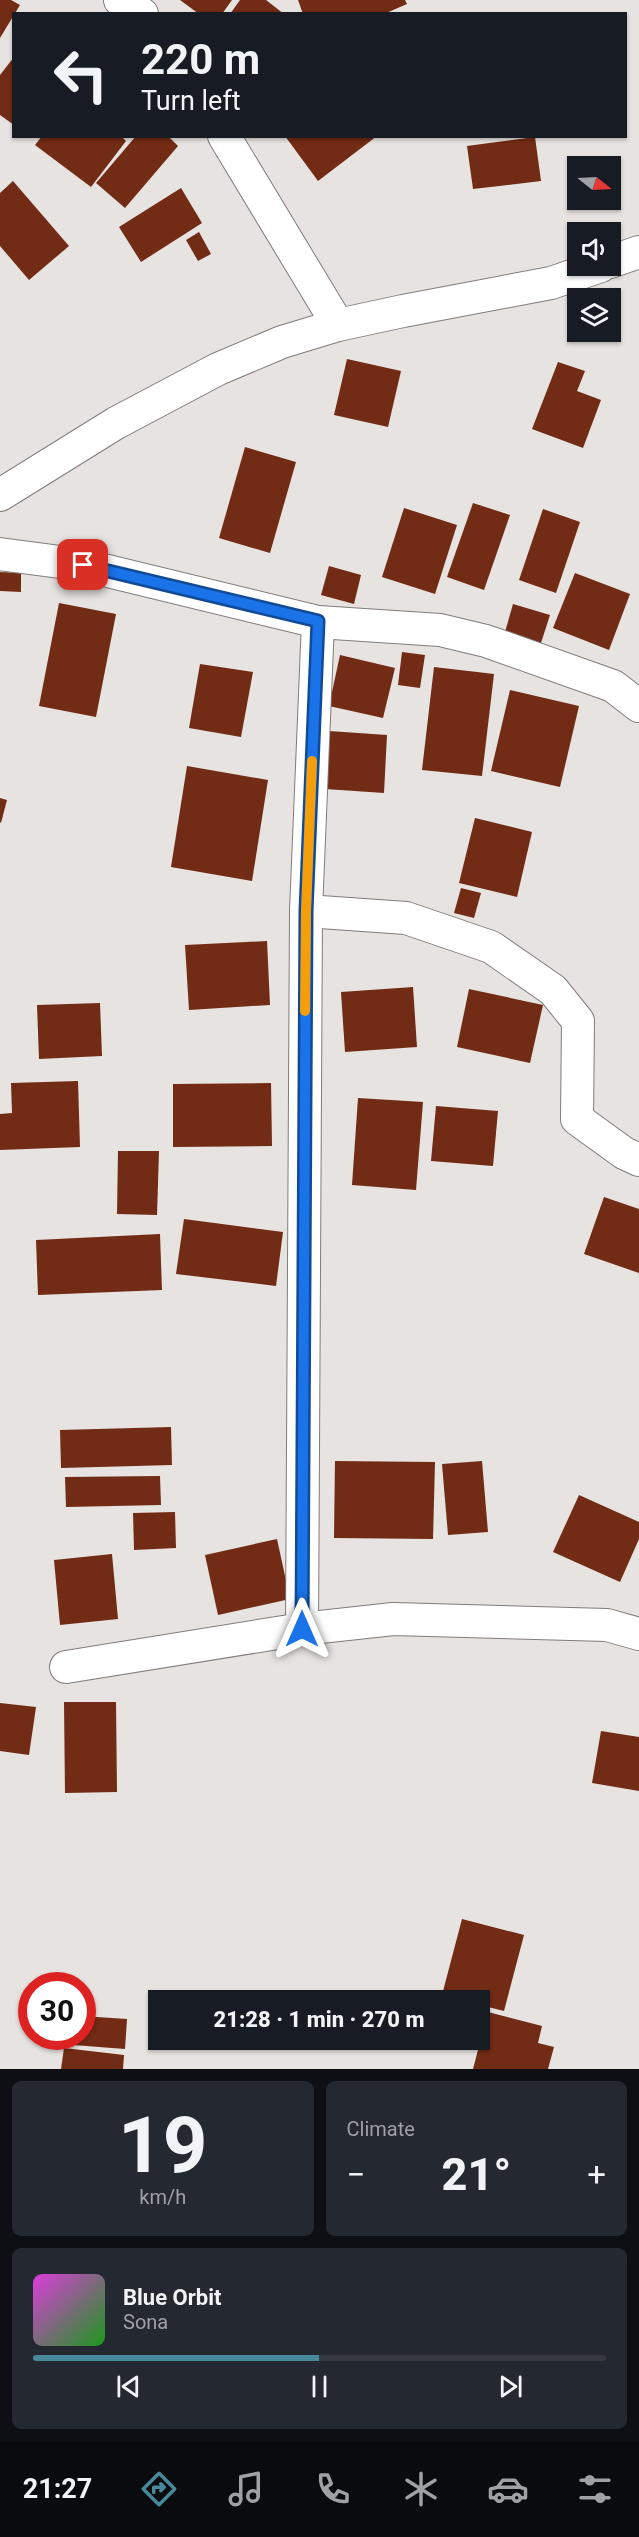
<!DOCTYPE html>
<meta charset="utf-8">
<style>
body{margin:0;font-family:Roboto,sans-serif;background:#242831;color:#f1f3f6;height:100vh;display:flex;flex-direction:column;font-size:22px;white-space:nowrap}
*{box-sizing:border-box;margin:0}
p{font-size:20px;color:#9ea1a6}
.icon{flex:none;width:33px;height:33px;fill:none;stroke:currentColor;stroke-width:2;stroke-linecap:round;stroke-linejoin:round}
.map{position:relative;height:2069px;overflow:hidden}
.drawer{display:flex;flex-direction:column;gap:12px;padding:12px;background:#0d0f14;flex:1}
.drawer>*{flex:none}
.hud{position:absolute;left:12px;top:12px;width:615px;height:126px;border-radius:0px;box-shadow:0 2px 4px #0004;background:#171b24;color:#f1f3f6;overflow:hidden}
.needle{width:39px;rotate:108deg}
.tools{position:absolute;left:567px;top:156px;display:grid;gap:12px}
.tools a{display:grid;place-items:center;width:54px;height:54px;border-radius:0px;background:#171b24;box-shadow:0 2px 4px #0004;font-size:30px}
.speed{position:absolute;left:18px;top:1972px;display:flex;gap:12px;font-size:30px;font-weight:700;text-align:center}
.speed>*{display:grid;place-content:center;width:78px;height:78px;border-radius:50%;background:#171b24;box-shadow:0 2px 4px #0004;line-height:1}
.speed .limit{border:9px solid #d22;background:#fff;color:#111}
.pin{position:absolute;display:grid;place-items:center;width:51px;height:51px;color:#fff;margin:-26px;border-radius:12px;box-shadow:0 3px 9px #0006}
.me{position:absolute;width:66px;margin:-33px;rotate:0deg;stroke-linejoin:round;filter:drop-shadow(0 0 4px #0008)}
.turn{display:flex;align-items:center;gap:21px;height:126px;padding:0 30px;font-size:27px}
.turn .icon{width:78px;height:78px;stroke-width:2.5}
.turn b{display:block;font-size:42px;line-height:51px}
.big{font-size:45px;font-weight:800;line-height:1.1}
.drawer .widget{flex:1;display:flex;flex-direction:column;justify-content:center;gap:9px;min-width:0;padding:0 21px;border-radius:9px;background:#242831}
.drawer .dial{align-items:center;gap:0}
.dial b{font-size:78px;line-height:1}
.song{display:flex;align-items:center;gap:18px}
.cover{width:72px;height:72px;border-radius:9px;background:linear-gradient(135deg,hsl(300 70% 55%),hsl(120 70% 35%))}
.played{height:6px;border-radius:3px;background:linear-gradient(90deg,#47899a 50%,#363941 50%)}
.keys{display:flex;justify-content:space-around;direction:ltr}
.heat{display:flex;justify-content:space-between;align-items:center;font-size:33px;direction:ltr}
.drawer .tiles{flex:1;display:grid;gap:12px;grid-template-columns:1fr 1fr}
.widget:last-child{grid-column:span 2}
.trip{position:absolute;left:148px;top:1990px;width:342px;height:60px;border-radius:0px;background:#171b24;box-shadow:0 2px 4px #0004;font-weight:800;line-height:60px;text-align:center}
.tab-bar{display:flex;height:96px;justify-content:space-around;align-items:center;background:#090b0e;color:#9ea1a6}
.tab-bar .icon{width:42px;height:42px}
.tab-bar .active{color:#47899a}
.tab-bar b{font-size:27px;color:#f1f3f6}
.map>svg:first-child{display:block}
.building{fill:#722b14}
.lines{fill:none;stroke-linecap:round;stroke-linejoin:round}
.minor-casing{stroke:#807c7b;stroke-width:34}
.minor{stroke:#fff;stroke-width:32}
.route-casing{stroke:#114b97;stroke-width:15}
.route{stroke:#1a73e8;stroke-width:10}
.slow{stroke:#f59e0b;stroke-width:10}
</style>
<div class="map">
<svg width="639" height="2069" viewBox="0 0 639 2069">
<rect width="100%" height="100%" fill="#e7e3e1"/>
<!-- building -->
<g class="building">
<polygon points="0,0 11,0 20,5 0,38"/>
<polygon points="180,0 232,0 222,14 199,14"/>
<polygon points="240,0 266,0 284,14 230,14"/>
<polygon points="298,0 405,0 407,4 384,14 303,14"/>
<polygon points="14,57 14,125 0,115 0,75"/>
<polygon points="42,136 121,136 126,141 91,187 35,145"/>
<polygon points="136,136 168,136 178,146 125,208 96,183"/>
<polygon points="285,136 377,136 318,181"/>
<polygon points="535,137 541,181 473,189 467,146"/>
<polygon points="13,181 69,246 29,280 0,246 0,193"/>
<polygon points="181,188 202,223 141,262 119,227"/>
<polygon points="199,232 211,254 198,261 186,240"/>
<polygon points="347,359 401,371 388,427 334,415"/>
<polygon points="558,362 585,371 577,391 601,400 583,448 532,429"/>
<polygon points="245,447 296,462 270,553 219,538"/>
<polygon points="473,503 510,515 484,590 447,577"/>
<polygon points="404,508 457,525 435,594 382,577"/>
<polygon points="543,509 580,522 556,593 519,580"/>
<polygon points="329,566 361,575 354,604 321,595"/>
<polygon points="0,572 21,573 21,592 0,591"/>
<polygon points="575,573 630,594 609,650 553,628"/>
<polygon points="59,603 116,614 96,717 39,706"/>
<polygon points="513,604 550,615 541,643 505,632"/>
<polygon points="402,652 425,655 420,688 398,685"/>
<polygon points="340,655 395,668 383,718 329,706"/>
<polygon points="200,664 253,672 241,737 189,728"/>
<polygon points="434,667 494,674 482,776 422,770"/>
<polygon points="510,690 579,706 560,787 491,771"/>
<polygon points="329,731 387,735 384,793 325,789"/>
<polygon points="187,766 268,780 252,881 171,867"/>
<polygon points="0,798 7,800 1,823 0,822"/>
<polygon points="475,818 532,832 517,897 459,883"/>
<polygon points="461,888 481,893 474,918 454,913"/>
<polygon points="267,941 270,1005 189,1010 185,945"/>
<polygon points="413,987 417,1047 345,1052 341,992"/>
<polygon points="469,989 543,1005 530,1063 457,1047"/>
<polygon points="100,1003 102,1056 39,1059 37,1005"/>
<polygon points="78,1081 80,1147 0,1150 0,1114 12,1113 11,1083"/>
<polygon points="271,1083 272,1146 173,1147 173,1084"/>
<polygon points="358,1098 423,1102 416,1190 352,1185"/>
<polygon points="436,1106 498,1111 493,1166 431,1161"/>
<polygon points="118,1151 159,1151 157,1215 117,1214"/>
<polygon points="604,1197 639,1209 639,1273 584,1254"/>
<polygon points="184,1219 283,1232 276,1286 176,1274"/>
<polygon points="160,1234 162,1290 38,1295 36,1240"/>
<polygon points="171,1427 172,1465 61,1468 60,1430"/>
<polygon points="335,1461 435,1462 433,1539 334,1538"/>
<polygon points="482,1461 488,1532 448,1535 442,1464"/>
<polygon points="160,1476 161,1505 66,1507 65,1477"/>
<polygon points="579,1495 639,1522 639,1539 620,1582 553,1552"/>
<polygon points="175,1512 176,1548 134,1550 133,1513"/>
<polygon points="277,1539 290,1599 218,1615 205,1555"/>
<polygon points="112,1554 118,1619 60,1625 54,1560"/>
<polygon points="64,1702 116,1702 117,1792 65,1793"/>
<polygon points="0,1703 36,1707 29,1755 0,1751"/>
<polygon points="601,1731 639,1737 639,1791 592,1783"/>
<polygon points="462,1919 524,1935 504,2011 480,2005 480,2001 466,2001 442,1995"/>
<polygon points="488,2012 542,2026 538,2043 554,2047 548,2069 473,2069"/>
<polygon points="82,2016 127,2019 125,2049 73,2045 74,2037 82,2037"/>
<polygon points="64,2048 124,2055 123,2069 61,2069"/>
</g>
<g class="lines">
<defs>
<g id="minor">
<polyline points="120,0 142,14"/>
<polyline points="224,136 338,325"/>
<polyline points="610,262 639,252"/>
<polyline points="0,495 116,423 218,369 282,342 338,325 403,311 551,283 601,266"/>
<polyline points="0,554 83,565 318,622 440,630 486,641 613,686 639,706"/>
<polyline points="306,911 406,918 491,947 553,990 578,1021 577,1119 624,1153 639,1160"/>
<polyline points="302,1629 306,911 318,622"/>
<polyline points="66,1667 302,1629 393,1619 607,1625 639,1634"/>
</g>
</defs>
<!-- minor casing -->
<use href="#minor" class="minor-casing"/>
<!-- minor -->
<use href="#minor" class="minor"/>
</g>
<g class="lines">
<defs>
<polyline id="route" points="83,565 318,621 306,911 302,1629"/>
</defs>
<!-- route casing -->
<use href="#route" class="route-casing"/>
<!-- route -->
<use href="#route" class="route"/>
<!-- slow -->
<polyline class="slow" points="305,1011 306,911 312,761"/>
</g>
</svg>
<div class="tools">
<a><svg class="needle" viewBox="-14 -14 28 28"><path d="M0-13l5 13h-10z" fill="#e53935"/><path d="M0 13l5-13h-10z" fill="#9ea1a6"/></svg></a>
<a><svg class="icon" aria-label="sound" viewBox="0 0 24 24"><path d="M4 9h4l5-4v14l-5-4H4zM17 9q2 3 0 6"/></svg></a>
<a><svg class="icon" aria-label="layers" viewBox="0 0 24 24"><path d="M12 4l9 5-9 5-9-5zM3 14l9 5 9-5"/></svg></a>
</div>
<div class="speed"><div class="limit">30</div></div>
<div class="pin" style="left:83px;top:565px;background:#d93025"><svg class="icon" aria-label="arrive" viewBox="0 0 24 24"><path d="M6 21V4h12l-3 4 3 4H6"/></svg></div>
<svg class="me" style="left:302px;top:1629px" viewBox="-20 -20 40 40"><path d="M0-17L14 15 0 8-14 15z" fill="#1a73e8" stroke="#fff" stroke-width="4"/></svg>
<div class="trip">21:28 · 1 min · 270 m</div>
<div class="hud">
<div class="turn"><svg class="icon" aria-label="left" viewBox="0 0 24 24"><path d="M17 20v-9H6M10 6l-5 5 5 5"/></svg><div><b>220 m</b>Turn left</div></div>
</div>
</div>
<section class="drawer">
<div class="tiles">
<div class="widget dial"><b>19</b><p>km/h</p></div>
<div class="widget"><p>Climate</p>
<div class="heat"><a>−</a><b class="big">21°</b><a>+</a></div>
</div>
<div class="widget">
<div class="song"><i class="cover"></i><div><b>Blue Orbit</b><p>Sona</p></div></div>
<div class="played"></div>
<div class="keys"><svg class="icon" aria-label="previous" viewBox="0 0 24 24"><path d="M18 5L8 12l10 7zM5 5v14"/></svg><svg class="icon" aria-label="pause" viewBox="0 0 24 24"><path d="M8 5v14M16 5v14"/></svg><svg class="icon" aria-label="next" viewBox="0 0 24 24"><path d="M6 5l10 7-10 7zM19 5v14"/></svg></div>
</div>
</div>
</section>
<nav class="tab-bar">
<b>21:27</b>
<svg class="icon active" aria-label="directions" viewBox="0 0 24 24"><path d="M12 3l9 9-9 9-9-9zM9 14v-3h6M13 9l2 2-2 2"/></svg>
<svg class="icon" aria-label="music" viewBox="0 0 24 24"><path d="M9 18V5l10-2v13"/><circle cx="6" cy="18" r="3"/><circle cx="16" cy="16" r="3"/></svg>
<svg class="icon" aria-label="phone" viewBox="0 0 24 24"><path d="M5 4h4l2 5-3 2q2 4 5 5l2-3 5 2v4C11 20 4 13 5 4z"/></svg>
<svg class="icon" aria-label="climate" viewBox="0 0 24 24"><path d="M12 3v18M4 7l16 10M4 17L20 7"/></svg>
<svg class="icon" aria-label="car" viewBox="0 0 24 24"><path d="M5 17H2v-5l4-1 3-4h7l3 4 3 1v5h-3M9 17h6M6 11h13"/><circle cx="7" cy="17" r="2"/><circle cx="17" cy="17" r="2"/></svg>
<svg class="icon" aria-label="filters" viewBox="0 0 24 24"><path d="M4 7h16M4 17h16"/><circle cx="9" cy="7" r="2"/><circle cx="15" cy="17" r="2"/></svg>
</nav>
